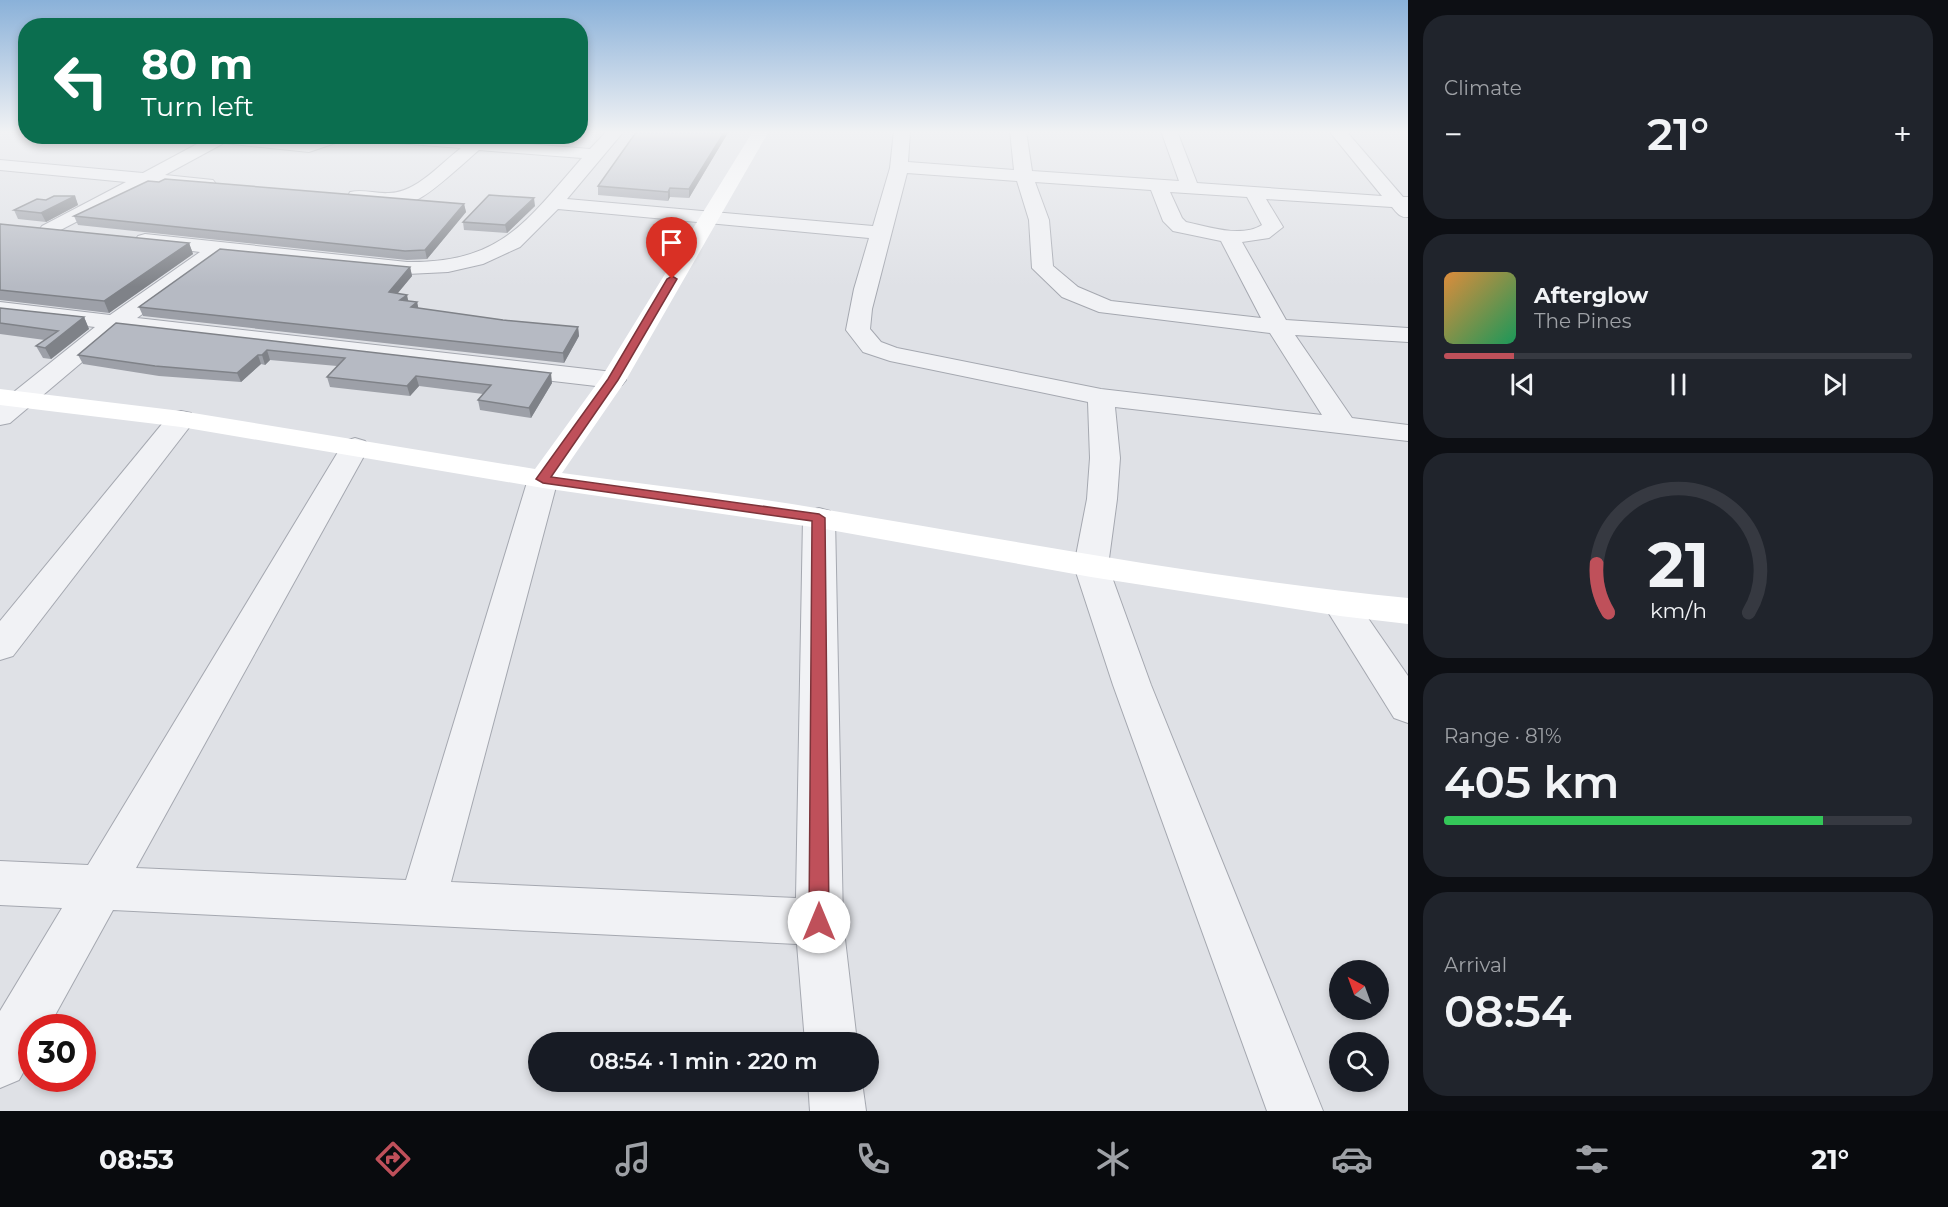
<!DOCTYPE html>
<meta charset="utf-8">
<style>
body{margin:0;font-family:Montserrat,sans-serif;background:#20242c;color:#f1f3f6;height:100vh;display:flex;flex-direction:column;font-size:22px;white-space:nowrap}
*{box-sizing:border-box;margin:0}
p{font-size:20px;color:#9ea1a6}
.icon{flex:none;width:33px;height:33px;fill:none;stroke:currentColor;stroke-width:2;stroke-linecap:round;stroke-linejoin:round}
.map{position:relative;flex:1;overflow:hidden}
.drawer{display:flex;flex-direction:column;gap:15px;padding:15px;background:#0d0f14;width:540px}
.drawer>*{flex:none}
.top-card{position:absolute;left:18px;top:18px;width:570px;height:126px;border-radius:24px;box-shadow:0 3px 9px #0003;background:#0b6e4f;color:#fff;overflow:hidden}
.needle{width:39px;rotate:319deg}
.fabs{position:absolute;left:1329px;top:960px;display:grid;gap:12px}
.fabs a{display:grid;place-items:center;width:60px;height:60px;border-radius:50%;background:#171b24;box-shadow:0 3px 9px #0003;font-size:30px}
.speed{position:absolute;left:18px;top:1014px;display:flex;gap:12px;font-size:30px;font-weight:700;text-align:center}
.speed>*{display:grid;place-content:center;width:78px;height:78px;border-radius:50%;background:#171b24;box-shadow:0 3px 9px #0003;line-height:1}
.speed .limit{border:9px solid #d22;background:#fff;color:#111}
.pin{position:absolute;display:grid;place-items:center;width:51px;height:51px;color:#fff;margin:-62px -26px;border-radius:50% 50% 50% 0;rotate:-45deg;box-shadow:0 0 6px #0007}
.pin .icon{rotate:45deg}
.me{position:absolute;width:66px;margin:-33px;rotate:0deg;stroke-linejoin:round;filter:drop-shadow(0 0 4px #0008)}
.turn{display:flex;align-items:center;gap:21px;height:126px;padding:0 24px;font-size:27px}
.turn .icon{width:78px;height:78px;stroke-width:2.5}
.turn b{display:block;font-size:42px;line-height:51px}
.big{font-size:45px;font-weight:600;line-height:1.1}
.drawer .tile{flex:1;display:flex;flex-direction:column;justify-content:center;gap:9px;min-width:0;padding:0 21px;border-radius:24px;background:#20242c}
.drawer .dial{align-items:center;gap:0}
.dial svg{height:156px;overflow:visible;fill:none;stroke:#363941;stroke-width:7;stroke-linecap:round;text-anchor:middle}
.dial text{fill:#f1f3f6;stroke:none}
.song{display:flex;align-items:center;gap:18px}
.cover{width:72px;height:72px;border-radius:9px;background:linear-gradient(135deg,hsl(30 70% 55%),hsl(150 70% 35%))}
.played{height:6px;border-radius:3px;background:linear-gradient(90deg,#bf505a 15%,#363941 15%)}
.keys{display:flex;justify-content:space-around;direction:ltr}
.heat{display:flex;justify-content:space-between;align-items:center;font-size:33px;direction:ltr}
.charge{height:9px;border-radius:4px;background:linear-gradient(90deg,#34c759 81%,#363941 0)}
.trip{position:absolute;left:528px;top:1032px;width:351px;height:60px;border-radius:30px;background:#171b24;box-shadow:0 3px 9px #0003;font-weight:600;line-height:60px;text-align:center}
.dock{display:flex;height:96px;justify-content:space-around;align-items:center;background:#090b0e;color:#9ea1a6}
.dock .icon{width:42px;height:42px}
.dock .current{color:#bf505a}
.dock b{font-size:27px;color:#f1f3f6}
main{display:flex;flex:1;min-height:0}
.map>svg:first-child{display:block}
.lines{fill:none;stroke-linecap:round;stroke-linejoin:round}
.street-casing{stroke:#a5a8b0;stroke-width:2}
.street{fill:#f1f2f5;fill-rule:evenodd}
.secondary{fill:#fff;fill-rule:evenodd}
.wall{fill:#9da0a8}
.shaded-wall{fill:#7f8288}
.building{fill:#b6bac3;stroke:#7f8288;stroke-width:1.5}
.route{fill:#bf505a;stroke:#7c343a;stroke-width:1.5}
</style>
<main>
<div class="map">
<svg width="1408" height="1111" viewBox="0 0 1408 1111">
<rect width="100%" height="100%" fill="#dfe1e6"/>
<g class="lines">
<defs>
<g id="street">
<path d="M607,131H624L567,199L873,226L890,168L894,131H910L908,162L1014,170L1010,131H1026L1032,171L1179,181L1161,131H1177L1197,183L1382,196L1329,131H1346L1403,197H1408V217C1400,218 1397,213 1392,207L1266,199L1283,227L1269,238L1242,242L1286,320L1408,328V342L1295,335L1352,418L1408,425V441L1115,407L1120,458L1117,499L1108,566L1151,685L1323,1111H1267L1113,685L1074,566L1087,499L1090,458L1088,402L890,361L863,352L846,330L854,289L869,238L558,209L520,247L483,264L448,272L407,274L223,255L137,318L613,372L622,375L626,380L622,385L613,388L120,330L10,423L0,425V403L95,327L0,316V302L110,315L200,252L138,244L135,240L138,236L145,234L407,262C501,263 525,223 582,158L479,150C466,161 430,195 416,200C397,208 370,205 350,200L348,196L350,192C363,189 376,194 389,193C416,193 440,164 461,148L372,141L364,136H438L472,139L475,136H494L490,141L590,149ZM907,173L1017,181L1029,220L1032,268L1062,297L1099,312L1270,333L1322,415L1101,389L897,348L881,342L870,329L872,309ZM1035,182L1151,190L1163,221L1173,231L1221,241L1261,318L1111,301L1078,287L1053,266L1049,220ZM1170,192L1247,197L1262,225C1241,238 1209,227 1186,222L1182,218Z"/>
<polygon points="212,136 255,136 308,142 324,136 349,136 347,139 309,152 224,143 165,175 213,180 216,184 213,188 207,189 149,184 49,236 42,234 39,230 42,226 126,182 0,170 0,160 143,173"/>
<polygon points="181,411 191,413 195,419 191,425 13,656 0,660 0,621 171,413"/>
<polygon points="355,438 365,441 369,447 136,868 406,880 528,479 532,473 543,470 554,473 558,479 451,882 796,898 803,518 808,511 819,508 830,511 835,518 843,922 857,1042 805,1042 797,944 113,910 48,1028 32,1028 32,1057 19,1080 0,1088 0,1011 62,908 0,905 0,861 88,865 341,447 345,441"/>
<polygon points="1340,592 1352,595 1408,676 1408,723 1394,718 1323,604 1328,595"/>
<polygon points="808,1082 862,1082 866,1111 810,1111"/>
</g>
</defs>
<!-- street casing -->
<use href="#street" class="street-casing"/>
<!-- street -->
<use href="#street" class="street"/>
<!-- secondary -->
<path class="secondary" d="M753,131H769L626,380L562,473C649,485 736,494 822,509C1017,541 1211,579 1408,598V624L1340,616L1091,577L819,528L543,488L181,427L0,405V389L181,411L535,469L601,378Z"/>
</g>
<!-- wall -->
<g class="wall">
<polygon points="637,131 729,131 689,198 670,197 668,201 598,195 598,186"/>
<polygon points="75,196 78,205 46,222 18,219 14,210 46,200"/>
<polygon points="464,204 466,212 427,259 407,260 78,225 74,216"/>
<polygon points="535,206 507,233 464,230 463,222"/>
<polygon points="0,224 189,243 193,254 109,313 0,300"/>
<polygon points="410,267 412,276 398,293 408,301 417,302 418,308 503,320 578,327 579,336 564,363 143,316 139,307"/>
<polygon points="0,308 84,317 89,329 51,359 43,358 36,346 45,340 0,334"/>
<polygon points="116,323 552,383 531,418 480,410 478,400 483,394 419,386 410,396 330,387 327,377 337,366 270,360 265,365 261,364 241,382 159,376 83,364 78,355"/>
</g>
<!-- shaded-wall -->
<g class="shaded-wall">
<polygon points="725,131 729,131 689,198 689,189"/>
<polygon points="670,188 670,197 668,201 668,192"/>
<polygon points="75,196 78,205 46,222 41,213"/>
<polygon points="534,198 535,206 507,233 505,225"/>
<polygon points="464,204 466,212 427,259 425,250"/>
<polygon points="189,243 193,254 109,313 104,301"/>
<polygon points="410,267 412,276 391,301 389,292"/>
<polygon points="407,295 409,304 400,300"/>
<polygon points="417,302 419,311 411,307"/>
<polygon points="84,317 89,329 51,359 45,348"/>
<polygon points="578,327 579,336 564,363 563,353"/>
<polygon points="267,350 270,360 265,365 262,355"/>
<polygon points="258,355 261,364 241,382 237,373"/>
<polygon points="551,373 552,383 531,418 529,408"/>
<polygon points="416,376 419,386 410,396 407,386"/>
</g>
<!-- building -->
<g class="building">
<polygon points="637,131 725,131 689,189 670,188 668,192 598,186"/>
<polygon points="165,179 464,204 425,250 405,251 74,216 148,181 159,182"/>
<polygon points="489,195 534,198 505,225 463,222"/>
<polygon points="54,196 75,196 41,213 14,210 37,199 46,200"/>
<polygon points="0,224 189,243 104,301 0,290"/>
<polygon points="220,249 410,267 389,292 407,295 400,300 417,302 411,307 503,320 578,327 563,353 139,307"/>
<polygon points="0,308 84,317 45,348 36,346 58,331 0,323"/>
<polygon points="116,323 551,373 529,408 478,400 491,385 416,376 407,386 327,377 345,358 267,350 262,355 258,355 237,373 155,366 78,355"/>
</g>
<!-- sky -->
<linearGradient id="sky" x2="0" y2="1"><stop stop-color="#8ab1d9"/><stop offset="0.46" stop-color="#f1f2f4"/><stop offset="1" stop-color="#f1f2f4" stop-opacity="0"/></linearGradient>
<rect width="1408" height="287" fill="url(#sky)"/>
<!-- route -->
<polygon class="route" points="672,276 677,279 618,380 551,477 819,514 825,518 829,922 826,928 819,931 812,928 809,922 812,521 543,483 536,479 608,379 667,279"/>
</svg>
<div class="fabs">
<a><svg class="needle" viewBox="-14 -14 28 28"><path d="M0-13l5 13h-10z" fill="#e53935"/><path d="M0 13l5-13h-10z" fill="#9ea1a6"/></svg></a>
<a><svg class="icon" aria-label="search" viewBox="0 0 24 24"><circle cx="10" cy="10" r="6"/><path d="M15 15l6 6"/></svg></a>
</div>
<div class="speed"><div class="limit">30</div></div>
<div class="pin" style="left:672px;top:279px;background:#d93025"><svg class="icon" aria-label="arrive" viewBox="0 0 24 24"><path d="M6 21V4h12l-3 4 3 4H6"/></svg></div>
<svg class="me" style="left:819px;top:922px" viewBox="-20 -20 40 40"><circle r="19" fill="#fff"/><path d="M0-13L10 11 0 6-10 11z" fill="#bf505a"/></svg>
<div class="trip">08:54 · 1 min · 220 m</div>
<div class="top-card">
<div class="turn"><svg class="icon" aria-label="left" viewBox="0 0 24 24"><path d="M17 20v-9H6M10 6l-5 5 5 5"/></svg><div><b>80 m</b>Turn left</div></div>
</div>
</div>
<section class="drawer">
<div class="tile"><p>Climate</p>
<div class="heat"><a>−</a><b class="big">21°</b><a>+</a></div>
</div>
<div class="tile">
<div class="song"><i class="cover"></i><div><b>Afterglow</b><p>The Pines</p></div></div>
<div class="played"></div>
<div class="keys"><svg class="icon" aria-label="previous" viewBox="0 0 24 24"><path d="M18 5L8 12l10 7zM5 5v14"/></svg><svg class="icon" aria-label="pause" viewBox="0 0 24 24"><path d="M8 5v14M16 5v14"/></svg><svg class="icon" aria-label="next" viewBox="0 0 24 24"><path d="M6 5l10 7-10 7zM19 5v14"/></svg></div>
</div>
<div class="tile dial"><svg viewBox="0 0 100 80">
<path d="M14 69A42 42 0 1 1 86 69"/>
<path d="M14 69A42 42 0 0 1 8 44" stroke="#bf505a"/>
<text x="50" y="56" font-size="32" font-weight="700">21</text>
<text x="50" y="72" font-size="11">km/h</text>
</svg></div>
<div class="tile"><p>Range · 81%</p><b class="big">405 km</b><div class="charge"></div></div>
<div class="tile"><p>Arrival</p><b class="big">08:54</b></div>
</section>
</main>
<nav class="dock">
<b>08:53</b>
<svg class="icon current" aria-label="directions" viewBox="0 0 24 24"><path d="M12 3l9 9-9 9-9-9zM9 14v-3h6M13 9l2 2-2 2"/></svg>
<svg class="icon" aria-label="music" viewBox="0 0 24 24"><path d="M9 18V5l10-2v13"/><circle cx="6" cy="18" r="3"/><circle cx="16" cy="16" r="3"/></svg>
<svg class="icon" aria-label="phone" viewBox="0 0 24 24"><path d="M5 4h4l2 5-3 2q2 4 5 5l2-3 5 2v4C11 20 4 13 5 4z"/></svg>
<svg class="icon" aria-label="climate" viewBox="0 0 24 24"><path d="M12 3v18M4 7l16 10M4 17L20 7"/></svg>
<svg class="icon" aria-label="car" viewBox="0 0 24 24"><path d="M5 17H2v-5l4-1 3-4h7l3 4 3 1v5h-3M9 17h6M6 11h13"/><circle cx="7" cy="17" r="2"/><circle cx="17" cy="17" r="2"/></svg>
<svg class="icon" aria-label="filters" viewBox="0 0 24 24"><path d="M4 7h16M4 17h16"/><circle cx="9" cy="7" r="2"/><circle cx="15" cy="17" r="2"/></svg>
<b>21°</b>
</nav>
